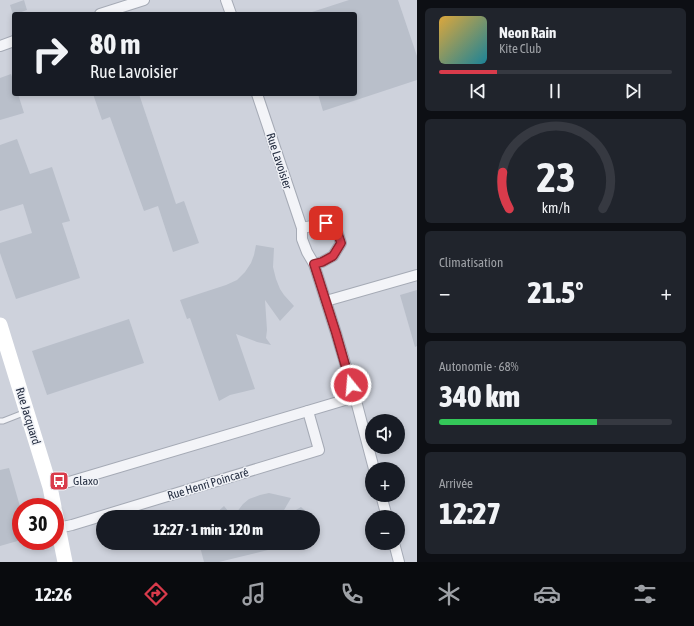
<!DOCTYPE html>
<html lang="fr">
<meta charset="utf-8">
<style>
body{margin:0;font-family:"Asap Condensed",sans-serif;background:#20242c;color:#f1f3f6;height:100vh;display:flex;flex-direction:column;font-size:15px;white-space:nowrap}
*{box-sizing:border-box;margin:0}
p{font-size:13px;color:#9ea1a6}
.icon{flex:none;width:22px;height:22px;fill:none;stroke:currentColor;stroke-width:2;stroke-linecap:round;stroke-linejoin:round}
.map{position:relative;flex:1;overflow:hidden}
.drawer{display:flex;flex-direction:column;gap:8px;padding:8px;background:#0d0f14;width:277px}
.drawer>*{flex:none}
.top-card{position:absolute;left:12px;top:12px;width:345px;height:84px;border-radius:4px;box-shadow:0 2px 6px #0003;background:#171b24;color:#f1f3f6;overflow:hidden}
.fabs{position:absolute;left:365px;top:414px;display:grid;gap:8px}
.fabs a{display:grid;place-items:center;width:40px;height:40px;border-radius:50%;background:#171b24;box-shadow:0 2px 6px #0003;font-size:20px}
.speed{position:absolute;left:12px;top:498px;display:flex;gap:8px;font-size:20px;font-weight:700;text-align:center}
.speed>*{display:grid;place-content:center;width:52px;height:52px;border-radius:50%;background:#171b24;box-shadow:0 2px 6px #0003;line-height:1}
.speed .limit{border:6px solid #d22;background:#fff;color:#111}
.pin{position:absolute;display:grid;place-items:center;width:34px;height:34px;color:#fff;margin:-17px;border-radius:8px;box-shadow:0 2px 6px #0006}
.me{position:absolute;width:44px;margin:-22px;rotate:343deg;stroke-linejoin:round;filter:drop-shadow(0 0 3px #0008)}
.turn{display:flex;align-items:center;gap:14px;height:84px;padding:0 12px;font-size:18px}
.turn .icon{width:52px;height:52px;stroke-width:2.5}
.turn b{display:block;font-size:28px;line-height:34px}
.big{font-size:30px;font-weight:800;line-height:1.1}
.drawer .tile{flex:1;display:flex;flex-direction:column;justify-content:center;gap:6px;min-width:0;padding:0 14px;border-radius:6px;background:#20242c}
.drawer .dial{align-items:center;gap:0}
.dial svg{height:104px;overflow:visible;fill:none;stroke:#363941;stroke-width:7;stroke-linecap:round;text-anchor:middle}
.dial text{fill:#f1f3f6;stroke:none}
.song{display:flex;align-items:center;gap:12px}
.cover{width:48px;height:48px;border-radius:6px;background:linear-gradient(135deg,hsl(40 70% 55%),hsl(190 70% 35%))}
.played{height:4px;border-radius:2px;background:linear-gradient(90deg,#d93b4b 25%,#363941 25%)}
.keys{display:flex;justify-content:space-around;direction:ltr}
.heat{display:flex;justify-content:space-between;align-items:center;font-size:22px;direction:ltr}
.charge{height:6px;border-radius:3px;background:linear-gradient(90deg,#34c759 68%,#363941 0)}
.trip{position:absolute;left:96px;top:510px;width:224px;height:40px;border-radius:20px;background:#171b24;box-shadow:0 2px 6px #0003;font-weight:800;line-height:40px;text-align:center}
.tab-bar{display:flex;height:64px;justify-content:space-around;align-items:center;background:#090b0e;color:#9ea1a6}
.tab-bar .icon{width:28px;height:28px}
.tab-bar .active{color:#d93b4b}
.tab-bar b{font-size:18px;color:#f1f3f6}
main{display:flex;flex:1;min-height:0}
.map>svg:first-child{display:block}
.built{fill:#ced2dc;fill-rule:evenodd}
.building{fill:#b9bfca}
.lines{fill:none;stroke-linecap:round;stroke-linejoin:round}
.lane-casing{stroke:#a5aab5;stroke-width:7}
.street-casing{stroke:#a5aab5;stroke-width:12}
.lane{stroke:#f3f4f8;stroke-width:5}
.street{stroke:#f3f4f8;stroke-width:10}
.secondary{stroke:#fff;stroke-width:15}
.route-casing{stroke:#8d2631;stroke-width:10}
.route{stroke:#d93b4b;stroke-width:7}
.labels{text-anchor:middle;stroke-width:3;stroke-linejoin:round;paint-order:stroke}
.street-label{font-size:12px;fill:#273043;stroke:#f0f2f7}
.poi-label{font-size:12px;fill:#273043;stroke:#f0f2f7;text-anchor:start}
</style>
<main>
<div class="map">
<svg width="417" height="562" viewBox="0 0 417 562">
<rect width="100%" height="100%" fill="#e0e3ea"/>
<!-- built -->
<path class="built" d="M0,0H417V562H0ZM14,14H355V94H14ZM372,421H398V447H372ZM372,469H398V495H372ZM21,507H55V541H21ZM103,517H313V543H103ZM372,517H398V543H372Z"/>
<!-- building -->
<g class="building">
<polygon points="24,0 27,10 13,15 10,5"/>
<polygon points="349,0 398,0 417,56 417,80 323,111 318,94 355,94 355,14 312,14 312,12"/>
<polygon points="11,74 14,83 14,94 18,94 24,113 0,120 0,78"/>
<polygon points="93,94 139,94 176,204 184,201 199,243 173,252 158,206 144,211 110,117 102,120"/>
<polygon points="17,139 30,174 52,167 70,221 62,223 80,278 16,299 0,253 0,243 32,233 23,204 0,211 0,145"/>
<polygon points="256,245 274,248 273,267 276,279 280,289 284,295 294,306 280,321 265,300 267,330 266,338 271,345 257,342 236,334 255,389 230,395 219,401 190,318 187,319 180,300 226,285 237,280 245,272 251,263 254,255"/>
<polygon points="417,290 417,346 415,347 400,295"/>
<polygon points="129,319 144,363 47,395 32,351"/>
<polygon points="9,468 21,510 21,540 0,546 0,470"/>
<polygon points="269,493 291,498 280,517 212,517 224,506 233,517 243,504 249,499 260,495"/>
<polygon points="301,507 312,517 284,517"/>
<polygon points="199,543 283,543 284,546 219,562 204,562"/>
</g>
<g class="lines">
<defs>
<polyline id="lane" points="0,421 3,421 26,412"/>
<g id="street">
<polyline points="226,0 231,14"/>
<polyline points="100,14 144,0"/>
<polyline points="0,46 14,41"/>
<polyline points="257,94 302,228 302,239 307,252 314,264 336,333 355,397 374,469"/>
<polyline points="302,228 326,223 336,228 341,243 333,256 322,262 314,264"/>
<polyline points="326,301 417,275"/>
<polyline points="69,482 355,397"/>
<polyline points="381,495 387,517"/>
<polyline points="58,528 72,525 319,450 308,411"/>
<polyline points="394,543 399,562"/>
</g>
</defs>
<!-- lane casing -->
<use href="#lane" class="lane-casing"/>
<!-- street casing -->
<use href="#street" class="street-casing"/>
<!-- lane -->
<use href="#lane" class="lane"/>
<!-- street -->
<use href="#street" class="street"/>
<!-- secondary -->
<g class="secondary">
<polyline points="0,325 50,487 54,507"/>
<polyline points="55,512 65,562"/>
</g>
</g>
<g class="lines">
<defs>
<polyline id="route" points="326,223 336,228 341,243 333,256 322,262 314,264 336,333 351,385"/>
</defs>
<!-- route casing -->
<use href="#route" class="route-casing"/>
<!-- route -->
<use href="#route" class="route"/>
</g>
<!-- icons -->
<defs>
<symbol id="bus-square" viewBox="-11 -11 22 22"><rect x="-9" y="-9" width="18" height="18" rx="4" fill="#d93b4b" stroke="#f0f2f7"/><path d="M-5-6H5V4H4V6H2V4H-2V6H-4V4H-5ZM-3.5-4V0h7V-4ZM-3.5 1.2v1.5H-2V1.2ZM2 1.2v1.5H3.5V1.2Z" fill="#fff"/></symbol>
</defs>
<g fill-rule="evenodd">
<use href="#bus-square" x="48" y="470" width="22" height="22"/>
</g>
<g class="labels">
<!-- street labels -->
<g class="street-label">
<text transform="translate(279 161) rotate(72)" y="4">Rue Lavoisier</text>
<text transform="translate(28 416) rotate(73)" y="4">Rue Jacquard</text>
<text transform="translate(208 484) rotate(-17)" y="4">Rue Henri Poincaré</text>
</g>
<!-- poi labels -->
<g class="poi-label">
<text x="73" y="485">Glaxo</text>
</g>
</g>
</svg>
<div class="fabs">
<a><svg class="icon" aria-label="sound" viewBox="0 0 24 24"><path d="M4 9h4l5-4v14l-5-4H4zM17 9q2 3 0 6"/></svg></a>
<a>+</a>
<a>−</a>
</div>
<div class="speed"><div class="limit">30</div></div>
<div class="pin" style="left:326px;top:223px;background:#d93025"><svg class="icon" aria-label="arrive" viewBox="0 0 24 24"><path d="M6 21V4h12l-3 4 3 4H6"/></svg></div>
<svg class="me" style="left:351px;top:385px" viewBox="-20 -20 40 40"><circle r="17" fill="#d93b4b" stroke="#fff" stroke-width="3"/><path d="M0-11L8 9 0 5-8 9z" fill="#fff"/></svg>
<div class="trip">12:27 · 1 min · 120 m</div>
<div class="top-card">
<div class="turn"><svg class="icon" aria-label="right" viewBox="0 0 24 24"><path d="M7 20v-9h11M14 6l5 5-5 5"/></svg><div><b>80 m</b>Rue Lavoisier</div></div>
</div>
</div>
<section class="drawer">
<div class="tile">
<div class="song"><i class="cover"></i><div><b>Neon Rain</b><p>Kite Club</p></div></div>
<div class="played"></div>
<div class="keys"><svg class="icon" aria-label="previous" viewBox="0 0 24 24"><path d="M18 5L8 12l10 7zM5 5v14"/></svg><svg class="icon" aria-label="pause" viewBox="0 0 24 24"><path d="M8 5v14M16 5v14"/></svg><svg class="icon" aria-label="next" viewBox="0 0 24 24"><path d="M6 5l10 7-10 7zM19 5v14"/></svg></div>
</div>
<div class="tile dial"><svg viewBox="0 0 100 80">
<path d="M14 69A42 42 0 1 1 86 69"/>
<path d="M14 69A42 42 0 0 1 9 41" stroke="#d93b4b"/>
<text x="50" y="56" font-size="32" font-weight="700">23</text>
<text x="50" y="72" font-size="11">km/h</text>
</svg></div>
<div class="tile"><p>Climatisation</p>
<div class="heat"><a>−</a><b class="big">21.5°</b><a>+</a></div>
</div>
<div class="tile"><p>Autonomie · 68%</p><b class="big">340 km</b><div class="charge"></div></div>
<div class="tile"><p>Arrivée</p><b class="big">12:27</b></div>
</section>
</main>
<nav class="tab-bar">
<b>12:26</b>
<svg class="icon active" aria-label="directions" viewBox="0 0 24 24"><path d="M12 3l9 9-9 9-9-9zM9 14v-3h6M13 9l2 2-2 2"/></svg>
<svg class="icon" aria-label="music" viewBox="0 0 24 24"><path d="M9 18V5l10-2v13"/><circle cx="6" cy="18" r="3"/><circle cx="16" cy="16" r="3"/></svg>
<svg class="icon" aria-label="phone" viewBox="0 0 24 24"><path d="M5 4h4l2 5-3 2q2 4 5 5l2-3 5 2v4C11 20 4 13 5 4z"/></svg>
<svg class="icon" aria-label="climate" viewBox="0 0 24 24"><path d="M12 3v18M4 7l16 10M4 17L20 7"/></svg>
<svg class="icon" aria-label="car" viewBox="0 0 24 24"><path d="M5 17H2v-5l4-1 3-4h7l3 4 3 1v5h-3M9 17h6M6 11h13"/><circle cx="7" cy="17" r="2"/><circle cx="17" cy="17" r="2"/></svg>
<svg class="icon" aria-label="filters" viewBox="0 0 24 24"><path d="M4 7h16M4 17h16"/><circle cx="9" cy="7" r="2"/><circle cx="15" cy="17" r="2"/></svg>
</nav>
